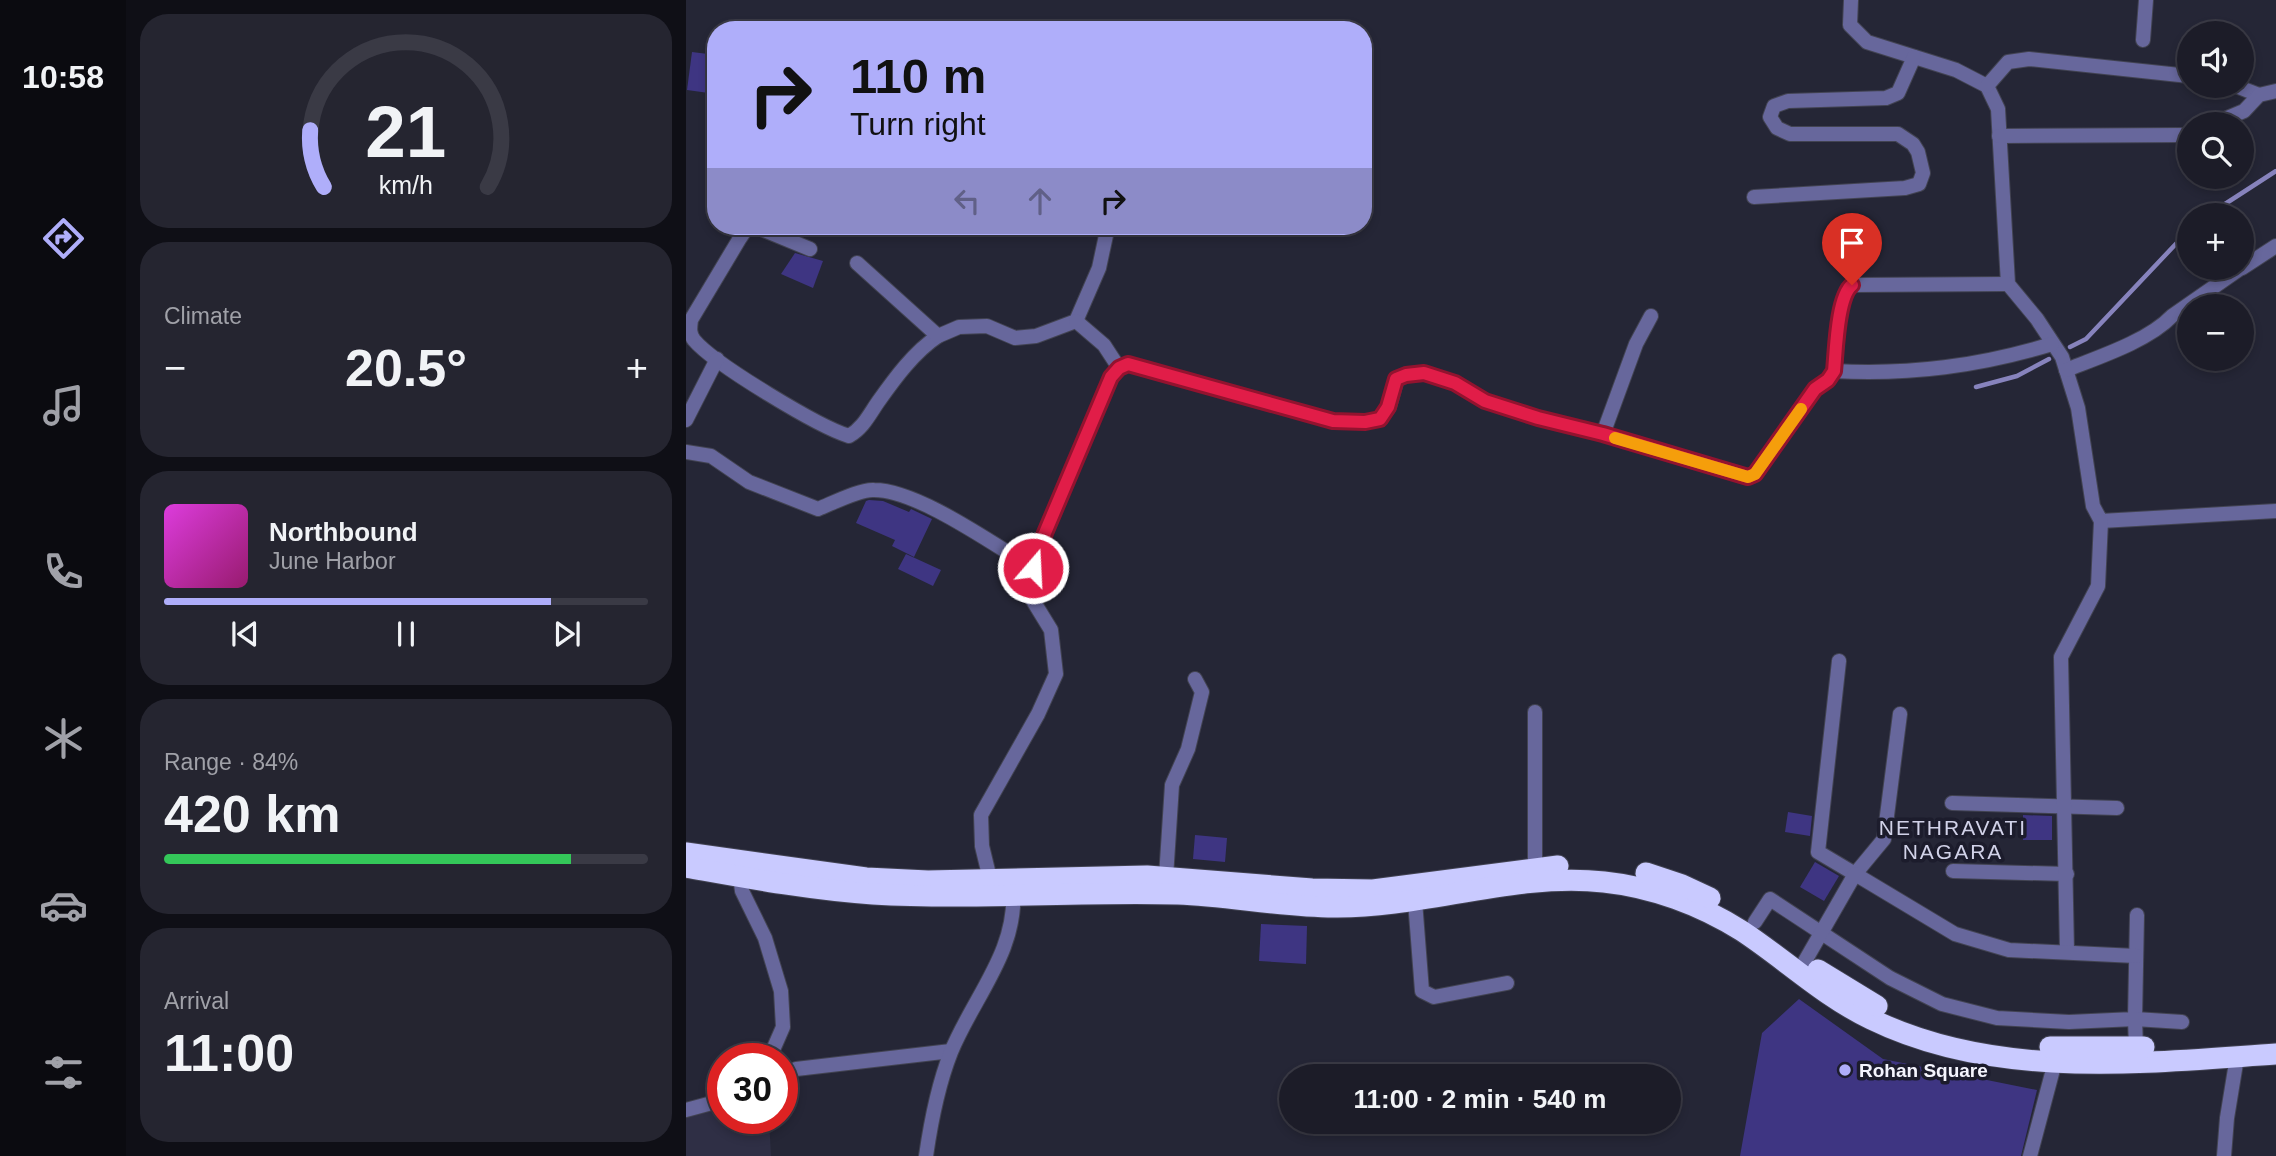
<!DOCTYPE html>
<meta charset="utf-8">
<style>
body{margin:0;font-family:Arial,sans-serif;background:#252530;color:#f1f3f6;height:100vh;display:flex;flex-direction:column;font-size:26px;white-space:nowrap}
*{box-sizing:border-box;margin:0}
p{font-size:23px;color:#a0a1a8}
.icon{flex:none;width:38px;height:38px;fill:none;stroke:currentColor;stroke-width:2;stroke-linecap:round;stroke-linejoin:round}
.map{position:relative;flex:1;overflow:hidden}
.details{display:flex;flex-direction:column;gap:14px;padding:14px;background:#0f0f16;width:560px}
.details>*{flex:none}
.hud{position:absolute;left:21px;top:21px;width:665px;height:214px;border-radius:28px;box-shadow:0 4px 10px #0003,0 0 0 2px #3a3a45;background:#afaefa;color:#111;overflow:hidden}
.buttons{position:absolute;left:1491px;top:21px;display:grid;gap:14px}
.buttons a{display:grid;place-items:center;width:77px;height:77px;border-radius:50%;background:#1c1c28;box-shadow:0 4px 10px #0003,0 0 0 2px #3a3a45;font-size:35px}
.speed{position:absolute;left:21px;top:1043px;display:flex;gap:14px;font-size:35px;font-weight:700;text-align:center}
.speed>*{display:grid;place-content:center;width:91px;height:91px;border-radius:50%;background:#1c1c28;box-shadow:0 4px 10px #0003,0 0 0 2px #3a3a45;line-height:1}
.speed .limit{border:10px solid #d22;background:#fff;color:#111}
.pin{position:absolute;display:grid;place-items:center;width:60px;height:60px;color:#fff;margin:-72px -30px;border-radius:50% 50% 50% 0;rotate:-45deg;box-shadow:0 0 7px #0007}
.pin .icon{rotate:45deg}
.me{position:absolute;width:77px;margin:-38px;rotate:19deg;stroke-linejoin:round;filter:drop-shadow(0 0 5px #0008)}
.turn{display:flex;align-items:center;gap:24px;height:147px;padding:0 28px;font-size:32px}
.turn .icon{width:91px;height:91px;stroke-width:2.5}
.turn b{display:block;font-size:49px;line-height:60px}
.lanes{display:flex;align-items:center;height:66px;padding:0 28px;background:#0003;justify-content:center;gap:35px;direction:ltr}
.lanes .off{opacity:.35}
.big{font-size:52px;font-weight:700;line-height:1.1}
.details .card{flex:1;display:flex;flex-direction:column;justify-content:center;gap:10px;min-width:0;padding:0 24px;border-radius:28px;background:#252530}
.details .dial{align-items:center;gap:0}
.dial svg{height:182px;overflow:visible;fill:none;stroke:#3a3a45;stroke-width:7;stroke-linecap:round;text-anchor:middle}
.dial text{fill:#f1f3f6;stroke:none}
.song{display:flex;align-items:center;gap:21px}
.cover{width:84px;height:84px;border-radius:10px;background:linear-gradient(135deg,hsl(300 70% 55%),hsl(320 70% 35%))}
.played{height:7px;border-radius:4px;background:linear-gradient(90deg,#afaefa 80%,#3a3a45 80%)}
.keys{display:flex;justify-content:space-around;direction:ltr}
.heat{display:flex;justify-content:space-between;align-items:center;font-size:38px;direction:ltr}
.charge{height:10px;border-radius:5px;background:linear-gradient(90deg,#34c759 84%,#3a3a45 0)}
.trip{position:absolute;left:593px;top:1064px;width:402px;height:70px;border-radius:35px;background:#1c1c28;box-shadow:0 4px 10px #0003,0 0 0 2px #3a3a45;font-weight:700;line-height:70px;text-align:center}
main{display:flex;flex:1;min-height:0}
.menu{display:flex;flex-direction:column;width:126px;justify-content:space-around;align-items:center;background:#0b0b10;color:#a0a1a8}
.menu .icon{width:49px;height:49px}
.menu .selected{color:#afaefa}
.menu b{font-size:32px;color:#f1f3f6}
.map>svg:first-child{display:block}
.built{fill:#2f2f45}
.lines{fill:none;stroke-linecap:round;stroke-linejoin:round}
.stream{stroke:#8783bd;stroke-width:4.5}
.building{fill:#3e3582}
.minor-casing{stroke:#424352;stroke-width:16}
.highway-casing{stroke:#424352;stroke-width:23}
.minor{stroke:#67679c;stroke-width:14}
.highway{stroke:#c9caff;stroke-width:21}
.route-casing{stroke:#92132f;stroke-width:18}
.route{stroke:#e11d48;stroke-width:12}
.slow{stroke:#f59e0b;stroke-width:12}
.poi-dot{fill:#afaefa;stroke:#1c1c2c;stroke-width:2.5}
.labels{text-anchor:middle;stroke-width:7;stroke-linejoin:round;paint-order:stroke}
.poi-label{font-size:19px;font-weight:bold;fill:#f4f4fd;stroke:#1c1c2c;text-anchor:start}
.neighbourhood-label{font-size:21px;letter-spacing:2px;fill:#d1d2e8;stroke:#1c1c2c}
</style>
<main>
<nav class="menu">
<b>10:58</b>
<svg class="icon selected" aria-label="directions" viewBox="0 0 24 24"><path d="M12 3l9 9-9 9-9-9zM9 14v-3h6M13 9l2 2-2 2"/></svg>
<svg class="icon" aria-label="music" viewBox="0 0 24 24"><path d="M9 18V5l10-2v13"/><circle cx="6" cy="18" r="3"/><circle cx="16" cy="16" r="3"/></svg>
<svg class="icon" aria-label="phone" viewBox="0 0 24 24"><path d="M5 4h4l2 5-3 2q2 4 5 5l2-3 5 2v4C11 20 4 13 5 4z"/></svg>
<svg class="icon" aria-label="climate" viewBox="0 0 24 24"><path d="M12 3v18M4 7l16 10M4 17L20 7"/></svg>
<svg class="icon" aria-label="car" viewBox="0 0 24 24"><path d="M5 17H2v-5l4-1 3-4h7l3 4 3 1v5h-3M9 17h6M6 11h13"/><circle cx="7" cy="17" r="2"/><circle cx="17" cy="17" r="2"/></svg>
<svg class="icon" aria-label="filters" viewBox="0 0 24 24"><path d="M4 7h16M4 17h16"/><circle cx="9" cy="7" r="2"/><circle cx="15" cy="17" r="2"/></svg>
</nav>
<section class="details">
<div class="card dial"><svg viewBox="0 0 100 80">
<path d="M14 69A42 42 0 1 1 86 69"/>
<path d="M14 69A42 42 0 0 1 8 44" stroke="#afaefa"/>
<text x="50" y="56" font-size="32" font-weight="700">21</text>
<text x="50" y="72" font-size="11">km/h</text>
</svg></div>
<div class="card"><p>Climate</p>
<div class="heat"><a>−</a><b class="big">20.5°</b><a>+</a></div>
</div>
<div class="card">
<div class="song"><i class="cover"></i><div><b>Northbound</b><p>June Harbor</p></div></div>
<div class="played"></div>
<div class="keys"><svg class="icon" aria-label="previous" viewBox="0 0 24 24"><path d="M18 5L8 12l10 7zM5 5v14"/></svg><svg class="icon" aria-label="pause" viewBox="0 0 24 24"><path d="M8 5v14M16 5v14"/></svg><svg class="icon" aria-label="next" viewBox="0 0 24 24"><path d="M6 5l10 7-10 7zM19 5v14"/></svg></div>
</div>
<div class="card"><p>Range · 84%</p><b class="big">420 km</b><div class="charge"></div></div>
<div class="card"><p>Arrival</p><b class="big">11:00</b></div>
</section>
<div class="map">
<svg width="1590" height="1156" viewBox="0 0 1590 1156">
<rect width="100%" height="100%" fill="#252636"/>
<!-- built -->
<polygon class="built" points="37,1108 37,1118 83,1118 85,1156 0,1156 0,1118"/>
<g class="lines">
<!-- stream -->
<g class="stream">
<polyline points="1522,215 1590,171"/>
<polyline points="1384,347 1400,339 1503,230"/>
<polyline points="1290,387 1331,376 1363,359"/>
</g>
</g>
<!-- building -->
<g class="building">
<polygon points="6,52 30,55 30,94 1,90"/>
<polygon points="109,253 137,261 127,288 95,274"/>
<polygon points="183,500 197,501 223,512 225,509 246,519 228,557 206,546 209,540 170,523 180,501"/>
<polygon points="220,554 255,570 247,586 212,569"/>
<polygon points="1102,812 1126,816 1124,836 1099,832"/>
<polygon points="1337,815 1366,816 1366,840 1337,840"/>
<polygon points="509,835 541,838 539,862 507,859"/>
<polygon points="1129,862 1153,876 1138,901 1114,887"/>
<polygon points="575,924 621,926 620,964 573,961"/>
<polygon points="1113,999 1197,1059 1351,1090 1335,1156 1054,1156 1076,1033"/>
</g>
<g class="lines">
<defs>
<g id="minor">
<polyline points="1165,0 1164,25 1181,42 1270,70 1301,86 1312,109 1322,284 1351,319 1376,357 1392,408 1407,506 1415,521 1590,511"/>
<polyline points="1457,40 1460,0"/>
<polyline points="1301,86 1322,62 1343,59 1503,76"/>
<polyline points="1550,86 1573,95"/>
<polyline points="1527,124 1558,111 1573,95 1590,91"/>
<polyline points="1313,136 1503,135"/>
<polyline points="1068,197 1219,188 1233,184 1237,173 1232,152 1227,144 1212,134 1104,134 1091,128 1084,117 1088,106 1102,101 1200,98 1212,93 1228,57"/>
<path d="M68,226L60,229L54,238L5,320C4,328 3,333 8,340C28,364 133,427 163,436C177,428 183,415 192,402C209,378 228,352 252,336"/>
<polyline points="68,226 124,249"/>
<polyline points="171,263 252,336 273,327 301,326 329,338 350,336 390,321 413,268 422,226"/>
<polyline points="1556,268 1590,246"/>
<polyline points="390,321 418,345 433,368"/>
<path d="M1380,370C1413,357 1462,341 1486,316L1555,268"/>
<path d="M1148,371C1225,375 1293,366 1366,344"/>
<polyline points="0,420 31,359"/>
<polyline points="917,434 950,344 965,316"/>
<path d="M0,452L25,456L63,482L132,509C147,503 174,489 188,490C232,490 308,545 347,568"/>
<polyline points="1153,661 1132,852 1169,874 1198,839 1214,714"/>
<polyline points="849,712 849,867"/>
<polyline points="1266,803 1431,808"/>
<polyline points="1267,871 1381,874"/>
<polyline points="54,876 56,891 79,938 95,991 97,1027 83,1059"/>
<polyline points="480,877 486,785 502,749 516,692 509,679"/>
<path d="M304,879L296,846L295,815L352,714L370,674L365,630L346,599L347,568L359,533L425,377L433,368L442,364L647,421L679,422L694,419L703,407L711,379L720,375L738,373L769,383L799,401L852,418L917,434L1062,477L1069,474L1129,389L1142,380L1148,371C1151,352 1151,297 1165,285L1322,284"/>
<polyline points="729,901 736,991 748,997 821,983"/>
<polyline points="1069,922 1084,899 1204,978 1256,1004 1311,1018 1383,1022 1449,1019 1451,915"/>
<polyline points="1381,951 1375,657 1412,586 1415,521"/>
<polyline points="1119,961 1169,874 1269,934 1323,950 1450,956"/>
<polyline points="1450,1048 1449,1019 1496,1022"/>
<polyline points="110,1069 265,1051"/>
<polyline points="0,1110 37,1100"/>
<path d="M240,1156C245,1121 252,1085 265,1052C288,996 332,951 327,888"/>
<polyline points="1344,1156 1369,1062"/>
<polyline points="1538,1156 1541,1118 1551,1057"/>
</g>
<g id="highway">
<polyline points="0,853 180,878 242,881 461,876 626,889 687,890 872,866"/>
<path d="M0,867C62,878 125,890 187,894C289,900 391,891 492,894C544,896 596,907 648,907C738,908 828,872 918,882C966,887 1015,905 1056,931C1100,960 1137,996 1185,1019C1310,1080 1456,1063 1590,1054"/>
<polyline points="960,873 996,885 1024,898"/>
<polyline points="1132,970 1191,1006"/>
<polyline points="1364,1047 1458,1047"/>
</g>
</defs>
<!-- minor casing -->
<use href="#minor" class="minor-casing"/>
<!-- highway casing -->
<use href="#highway" class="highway-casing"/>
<!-- minor -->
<use href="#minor" class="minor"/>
<!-- highway -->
<use href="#highway" class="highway"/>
</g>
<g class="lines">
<defs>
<path id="route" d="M347,568L359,533L425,377L433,368L442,364L647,421L679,422L694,419L702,407L710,379L720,375L738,373L769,383L799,401L852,418L917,434L1062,477L1069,474L1129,389L1142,380L1148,371C1150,352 1151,297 1166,285"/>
</defs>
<!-- route casing -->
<use href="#route" class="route-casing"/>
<!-- route -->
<use href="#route" class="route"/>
<!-- slow -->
<polyline class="slow" points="929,438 1062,477 1069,474 1115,409"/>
</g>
<!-- markers -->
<circle class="poi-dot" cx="1159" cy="1070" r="7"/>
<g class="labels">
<!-- poi labels -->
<g class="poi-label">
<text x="1173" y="1077">Rohan Square</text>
</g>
<!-- neighbourhood labels -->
<g class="neighbourhood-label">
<text x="1267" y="835">NETHRAVATI<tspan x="1267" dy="24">NAGARA</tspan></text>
</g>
</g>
</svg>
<div class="buttons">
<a><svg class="icon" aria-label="sound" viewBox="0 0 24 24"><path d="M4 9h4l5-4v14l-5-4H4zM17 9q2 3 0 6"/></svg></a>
<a><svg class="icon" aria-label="search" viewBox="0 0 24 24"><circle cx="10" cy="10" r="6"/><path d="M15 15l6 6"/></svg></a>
<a>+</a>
<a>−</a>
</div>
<div class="speed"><div class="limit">30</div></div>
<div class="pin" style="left:1166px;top:285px;background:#d93025"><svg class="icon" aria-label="arrive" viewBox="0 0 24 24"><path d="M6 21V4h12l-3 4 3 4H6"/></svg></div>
<svg class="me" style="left:347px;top:568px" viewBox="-20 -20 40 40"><circle r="17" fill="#e11d48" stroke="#fff" stroke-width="3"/><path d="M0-11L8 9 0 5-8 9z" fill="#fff"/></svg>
<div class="trip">11:00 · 2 min · 540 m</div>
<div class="hud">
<div class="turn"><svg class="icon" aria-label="right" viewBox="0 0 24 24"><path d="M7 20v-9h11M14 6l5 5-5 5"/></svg><div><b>110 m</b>Turn right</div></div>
<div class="lanes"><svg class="icon off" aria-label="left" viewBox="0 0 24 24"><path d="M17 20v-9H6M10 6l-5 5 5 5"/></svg><svg class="icon off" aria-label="ahead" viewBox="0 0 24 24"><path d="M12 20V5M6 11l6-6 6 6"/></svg><svg class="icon" aria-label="right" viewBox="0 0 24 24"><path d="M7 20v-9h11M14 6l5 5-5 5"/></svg></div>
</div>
</div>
</main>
